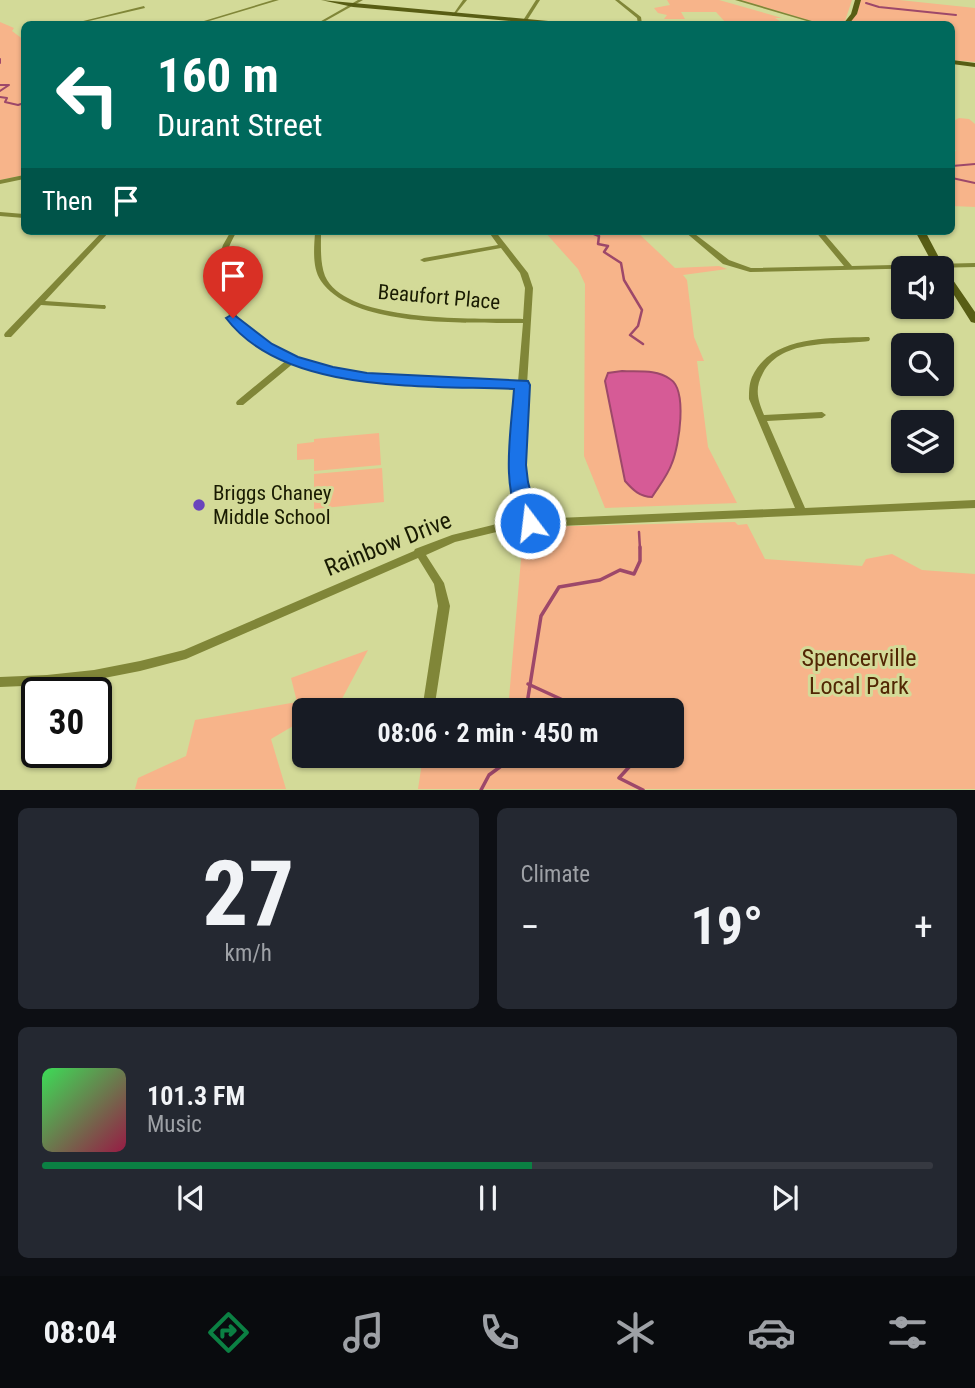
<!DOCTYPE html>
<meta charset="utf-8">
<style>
body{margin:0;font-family:"Roboto Condensed",sans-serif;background:#242831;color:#f1f3f6;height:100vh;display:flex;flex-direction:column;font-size:26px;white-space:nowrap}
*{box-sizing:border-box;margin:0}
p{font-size:23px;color:#9ea1a6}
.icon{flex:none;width:38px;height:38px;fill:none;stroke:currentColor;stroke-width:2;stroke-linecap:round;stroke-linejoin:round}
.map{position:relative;height:790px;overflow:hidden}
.side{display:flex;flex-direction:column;gap:18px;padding:18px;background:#0d0f14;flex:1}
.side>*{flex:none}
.guide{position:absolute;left:21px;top:21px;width:934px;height:214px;border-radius:10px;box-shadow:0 2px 5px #0004;background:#00695c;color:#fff;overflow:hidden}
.controls{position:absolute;left:891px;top:256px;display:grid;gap:14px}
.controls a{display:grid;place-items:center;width:63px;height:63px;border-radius:10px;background:#171b24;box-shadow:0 2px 5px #0004;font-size:35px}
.speed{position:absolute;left:21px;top:677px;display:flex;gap:14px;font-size:35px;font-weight:700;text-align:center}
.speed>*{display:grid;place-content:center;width:91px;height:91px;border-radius:50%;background:#171b24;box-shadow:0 2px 5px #0004;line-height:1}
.speed .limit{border:4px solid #111;border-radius:10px;background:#fff;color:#111}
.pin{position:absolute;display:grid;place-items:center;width:60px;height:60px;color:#fff;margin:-72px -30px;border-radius:50% 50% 50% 0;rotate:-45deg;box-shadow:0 0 7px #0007}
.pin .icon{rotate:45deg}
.me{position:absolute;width:77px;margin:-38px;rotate:345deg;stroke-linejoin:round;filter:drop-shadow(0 0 5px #0008)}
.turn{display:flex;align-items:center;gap:24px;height:147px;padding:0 21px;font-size:32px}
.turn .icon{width:91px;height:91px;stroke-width:2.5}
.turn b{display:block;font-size:49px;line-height:60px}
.then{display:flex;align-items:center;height:66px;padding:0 21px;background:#0003;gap:14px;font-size:26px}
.big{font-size:52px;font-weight:700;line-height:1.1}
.side .card{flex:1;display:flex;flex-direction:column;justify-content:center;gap:10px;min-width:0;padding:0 24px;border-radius:10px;background:#242831}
.side .dial{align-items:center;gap:0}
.dial b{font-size:91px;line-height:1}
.song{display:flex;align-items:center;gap:21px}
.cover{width:84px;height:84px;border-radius:10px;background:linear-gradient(135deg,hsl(130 70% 55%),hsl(340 70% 35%))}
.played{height:7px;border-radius:4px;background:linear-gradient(90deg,#0b8043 55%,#363941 55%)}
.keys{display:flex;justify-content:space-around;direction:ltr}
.heat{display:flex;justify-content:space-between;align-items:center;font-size:38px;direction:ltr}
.side .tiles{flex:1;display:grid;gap:18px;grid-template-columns:1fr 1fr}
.card:last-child{grid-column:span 2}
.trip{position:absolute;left:292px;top:698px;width:392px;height:70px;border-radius:10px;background:#171b24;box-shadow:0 2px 5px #0004;font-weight:700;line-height:70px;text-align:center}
.dock{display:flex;height:112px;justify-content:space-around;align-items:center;background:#090b0e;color:#9ea1a6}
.dock .icon{width:49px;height:49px}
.dock .selected{color:#0b8043}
.dock b{font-size:32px;color:#f1f3f6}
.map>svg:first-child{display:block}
.green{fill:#f7b48a}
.water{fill:#d65b96;stroke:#9d486a;stroke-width:2}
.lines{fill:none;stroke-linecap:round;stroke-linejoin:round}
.stream-far2{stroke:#9d486a;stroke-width:2}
.stream-far1{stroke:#9d486a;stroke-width:2.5}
.stream{stroke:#9d486a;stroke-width:3.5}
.street{fill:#808638;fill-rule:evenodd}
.secondary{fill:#585d14;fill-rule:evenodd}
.route{fill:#1a73e8;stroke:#114b97;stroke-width:2}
.poi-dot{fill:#6944bc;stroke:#d3da98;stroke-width:2.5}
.labels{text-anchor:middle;stroke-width:6;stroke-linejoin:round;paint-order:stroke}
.street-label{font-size:21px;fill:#191b02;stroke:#d3da98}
.poi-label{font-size:21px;fill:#191b02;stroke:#d3da98;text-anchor:start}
.near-street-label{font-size:24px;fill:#191b02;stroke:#d3da98}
.near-park-label{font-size:24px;fill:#522704;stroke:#d3da98}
</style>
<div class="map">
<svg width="975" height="790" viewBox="0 0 975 790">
<rect width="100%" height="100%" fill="#d3da98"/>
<!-- green -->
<g class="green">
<polygon points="667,0 719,0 782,18 775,18 785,24 727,24 716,12 681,12 685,19 664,19 667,15 658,13 654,8 670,5"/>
<polygon points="740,0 852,0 844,24 822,24"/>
<polygon points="860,0 899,0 975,8 975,62 952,60 952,24 847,24"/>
<polygon points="0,22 14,28 12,31 24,40 24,175 0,180"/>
<polygon points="959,118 969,119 975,124 975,207 952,206 952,152 956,151 952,144 952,122"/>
<polygon points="544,231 636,231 675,268 719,266 727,269 683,275 687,280 694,337 704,361 697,361 708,447 737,503 605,508 584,456 585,284 578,269"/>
<polygon points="379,433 381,465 314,471 314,459 297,460 297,444 314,442 314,439"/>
<polygon points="382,468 384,502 314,509 314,474"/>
<polygon points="735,522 738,525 747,524 765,559 862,566 866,559 892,554 922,570 975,574 975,789 418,789 423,756 672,756 672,710 508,710 521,559 510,533 534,527"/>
<polygon points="368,650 336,710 304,710 304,722 300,722 271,739 286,789 135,789 138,778 186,756 195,720 297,702 291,678"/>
</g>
<!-- water -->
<path class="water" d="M622,371C638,372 656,369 670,379C688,390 679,446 672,463C668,475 659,486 652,497C640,497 633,490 625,481L605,381L608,373Z"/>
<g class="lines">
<!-- stream-far2 -->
<g class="stream-far2">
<polyline points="866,3 879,7 956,15"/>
<polyline points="0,59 0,63"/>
<polyline points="0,85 9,85 0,91"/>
<polyline points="0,97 7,98 5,102 18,105 24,103"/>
<polyline points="952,166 975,164"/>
<polyline points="952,178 975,183"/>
</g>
<!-- stream-far1 -->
<g class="stream-far1">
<polyline points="587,231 599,236 598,244 608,246 604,252 621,263 624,280 642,310 638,326 630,335 643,344"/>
<polyline points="639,532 640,549"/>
</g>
<!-- stream -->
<g class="stream">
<polyline points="528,684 565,701 572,710"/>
<polyline points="526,710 541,616 559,587 600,580 620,570 634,574 640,561 640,547"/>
<polyline points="625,756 630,766 619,778 643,790"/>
<polyline points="481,790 489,775 515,756"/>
</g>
<!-- street -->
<g class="street">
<polygon points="273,0 279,0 199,24 194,24"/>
<polygon points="358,0 363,0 320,24 316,24"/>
<polygon points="463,0 467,0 454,16 452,16"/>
<polygon points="536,0 540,0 526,22 522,22"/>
<polygon points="615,0 619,0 641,17 642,24 638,24 637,18"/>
<polygon points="735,0 741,0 822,24 817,24"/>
<polygon points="144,6 145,8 76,24 71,24"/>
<polygon points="24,175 24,179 0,184 0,180"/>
<polygon points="0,212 24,214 24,218 0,216"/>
<polygon points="103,231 110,231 45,301 102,305 105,305 106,307 105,309 41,305 11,337 5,337 4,335 5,333"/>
<path d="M231,231H237C227,248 218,272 225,292C227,297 230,302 232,306C235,311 237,316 239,320C243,326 250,330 255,334C317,384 442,380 518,382L523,323C469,322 354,329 321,281C312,268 314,248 315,233H274L271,231H325L321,233C321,247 320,263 325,276C346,324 478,318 523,319L525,288L520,273L501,248L424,262L420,260L424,258L498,245L488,231H495L528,273L533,288L522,465L524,482L534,519L795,508L749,399C749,392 749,384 752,377C770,336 828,338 866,337H869L870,339L869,341C835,346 783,337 763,373C754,389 758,400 764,415L822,412L826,415L822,418L767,421L805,508L975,500V508L513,528L455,542L426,555L444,583L450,606L434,710H422L438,606L434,584L418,558L186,659L140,671L94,680L47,685L0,687V677L47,675L94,670L140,661L184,650L414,551L415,549L452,535L513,520H524L514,482L512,465L518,387L399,382L351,377L303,365L295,362L243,405H237L236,403L237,401L288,359L264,349L234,325L217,291L216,275L218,260L223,245Z"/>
<polygon points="684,231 691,231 729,260 751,268 844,266 815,231 822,231 852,266 975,263 975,267 750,272 723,264"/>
</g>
<!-- secondary -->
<g class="secondary">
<polygon points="321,0 559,22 562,24 545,24 353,7"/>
<polygon points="855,0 861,0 857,14 849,24 843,24 851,14"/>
<polygon points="952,60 975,63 975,67 952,64"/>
<polygon points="915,231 925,231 944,267 975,312 975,323 971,322 942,276 942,268 935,268"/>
</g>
</g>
<!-- route -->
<path class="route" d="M233,314L272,344L298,357L333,367L367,373L528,381L530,385L526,465L528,482L539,523L536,528H523C500,487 511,433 514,389C427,385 284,395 226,318Z"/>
<!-- markers -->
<circle class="poi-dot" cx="199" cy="505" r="7"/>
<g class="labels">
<!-- street labels -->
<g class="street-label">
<text transform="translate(439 297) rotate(5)" y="7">Beaufort Place</text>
</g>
<!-- poi labels -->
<g class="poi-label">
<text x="213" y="500">Briggs Chaney<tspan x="213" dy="24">Middle School</tspan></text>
</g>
<!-- near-street labels -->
<g class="near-street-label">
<text transform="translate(388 544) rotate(-22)" y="8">Rainbow Drive</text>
</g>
<!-- near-park labels -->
<g class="near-park-label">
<text x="859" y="666">Spencerville<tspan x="859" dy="28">Local Park</tspan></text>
</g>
</g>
</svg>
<div class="controls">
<a><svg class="icon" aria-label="sound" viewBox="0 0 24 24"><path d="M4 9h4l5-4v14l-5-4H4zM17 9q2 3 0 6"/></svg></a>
<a><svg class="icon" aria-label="search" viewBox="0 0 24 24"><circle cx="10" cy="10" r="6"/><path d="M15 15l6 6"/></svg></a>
<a><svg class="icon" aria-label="layers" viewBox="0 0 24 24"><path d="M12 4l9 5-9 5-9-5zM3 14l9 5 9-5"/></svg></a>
</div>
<div class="speed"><div class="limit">30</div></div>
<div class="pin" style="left:233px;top:318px;background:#d93025"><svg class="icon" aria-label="arrive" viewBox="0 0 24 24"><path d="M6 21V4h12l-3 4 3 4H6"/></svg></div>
<svg class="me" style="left:530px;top:523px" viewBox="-20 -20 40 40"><circle r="17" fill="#1a73e8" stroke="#fff" stroke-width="3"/><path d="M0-11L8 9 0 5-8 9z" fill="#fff"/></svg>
<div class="trip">08:06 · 2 min · 450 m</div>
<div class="guide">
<div class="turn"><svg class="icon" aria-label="left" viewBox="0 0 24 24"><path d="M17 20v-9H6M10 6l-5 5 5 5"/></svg><div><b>160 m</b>Durant Street</div></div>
<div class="then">Then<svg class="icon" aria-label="arrive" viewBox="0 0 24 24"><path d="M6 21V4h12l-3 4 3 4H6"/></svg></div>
</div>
</div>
<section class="side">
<div class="tiles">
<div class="card dial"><b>27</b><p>km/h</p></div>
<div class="card"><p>Climate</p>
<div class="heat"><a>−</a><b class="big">19°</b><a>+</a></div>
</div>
<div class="card">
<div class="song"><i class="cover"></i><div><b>101.3 FM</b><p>Music</p></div></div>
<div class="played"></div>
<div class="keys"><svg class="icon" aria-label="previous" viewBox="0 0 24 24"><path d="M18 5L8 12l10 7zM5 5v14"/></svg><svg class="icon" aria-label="pause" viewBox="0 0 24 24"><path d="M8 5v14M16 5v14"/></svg><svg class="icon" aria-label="next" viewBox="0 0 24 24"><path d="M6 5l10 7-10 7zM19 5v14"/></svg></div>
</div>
</div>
</section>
<nav class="dock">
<b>08:04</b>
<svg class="icon selected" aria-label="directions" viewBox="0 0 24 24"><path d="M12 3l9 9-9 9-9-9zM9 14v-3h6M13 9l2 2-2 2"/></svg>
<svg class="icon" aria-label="music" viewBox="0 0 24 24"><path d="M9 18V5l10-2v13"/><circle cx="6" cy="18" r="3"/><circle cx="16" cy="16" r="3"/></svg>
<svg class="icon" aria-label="phone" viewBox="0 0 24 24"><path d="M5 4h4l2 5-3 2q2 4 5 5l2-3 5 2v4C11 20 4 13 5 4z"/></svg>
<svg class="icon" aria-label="climate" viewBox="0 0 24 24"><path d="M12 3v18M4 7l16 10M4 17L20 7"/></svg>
<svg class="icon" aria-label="car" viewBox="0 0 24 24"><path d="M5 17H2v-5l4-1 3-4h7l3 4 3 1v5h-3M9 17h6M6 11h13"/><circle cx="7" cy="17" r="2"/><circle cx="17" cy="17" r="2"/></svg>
<svg class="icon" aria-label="filters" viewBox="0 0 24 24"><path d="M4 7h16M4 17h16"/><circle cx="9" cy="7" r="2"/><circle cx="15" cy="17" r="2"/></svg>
</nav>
